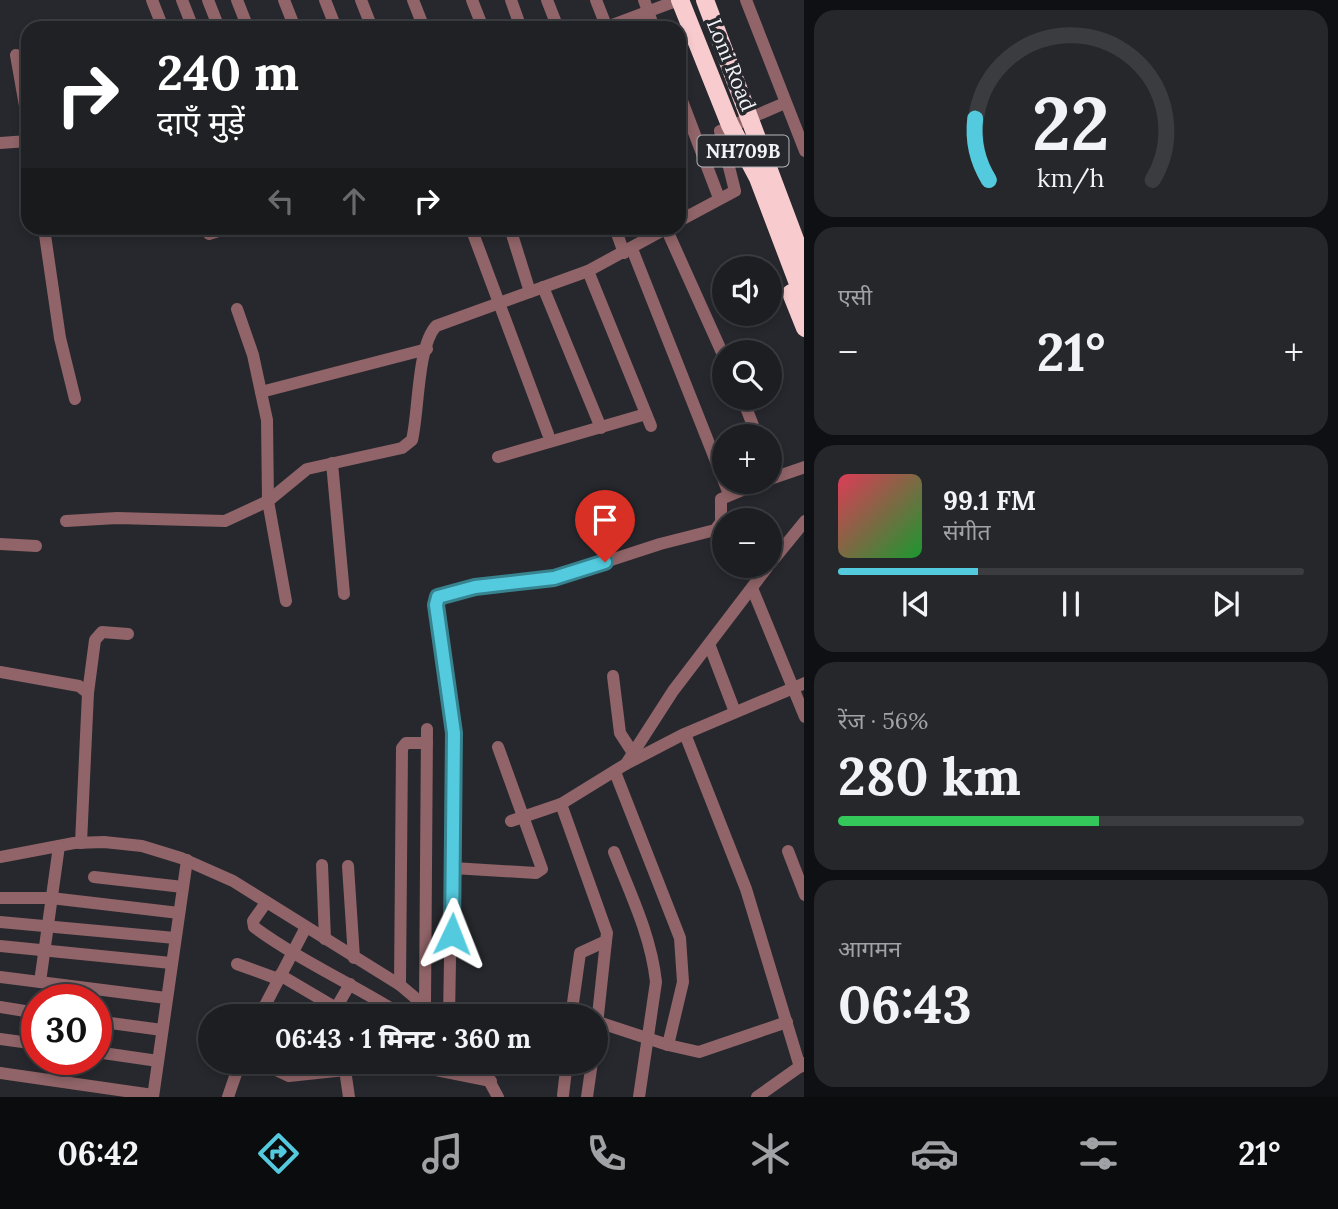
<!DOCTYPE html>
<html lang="hi">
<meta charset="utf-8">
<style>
body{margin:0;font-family:Lora,"Noto Sans Devanagari",serif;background:#25272a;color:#f1f3f6;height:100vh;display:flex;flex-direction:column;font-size:26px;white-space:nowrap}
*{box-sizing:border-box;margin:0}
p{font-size:23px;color:#a0a2a5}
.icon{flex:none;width:38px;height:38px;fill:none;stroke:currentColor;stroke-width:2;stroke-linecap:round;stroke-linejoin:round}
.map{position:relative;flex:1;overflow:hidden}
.panel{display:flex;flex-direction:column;gap:10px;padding:10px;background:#0f1013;width:534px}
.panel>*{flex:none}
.hud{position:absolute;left:21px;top:21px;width:665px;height:214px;border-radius:21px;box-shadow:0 4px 10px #0003,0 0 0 2px #3a3c40;background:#202124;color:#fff;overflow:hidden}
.controls{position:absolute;left:712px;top:256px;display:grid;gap:14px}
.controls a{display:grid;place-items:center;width:70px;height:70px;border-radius:50%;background:#1c1e22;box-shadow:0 4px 10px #0003,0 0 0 2px #3a3c40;font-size:35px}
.speed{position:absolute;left:21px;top:984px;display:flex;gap:14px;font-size:35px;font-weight:700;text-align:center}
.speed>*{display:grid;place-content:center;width:91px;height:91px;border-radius:50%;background:#1c1e22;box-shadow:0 4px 10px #0003,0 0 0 2px #3a3c40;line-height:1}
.speed .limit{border:10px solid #d22;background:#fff;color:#111}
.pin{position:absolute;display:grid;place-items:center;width:60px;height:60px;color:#fff;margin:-72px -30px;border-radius:50% 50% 50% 0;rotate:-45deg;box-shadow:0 0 7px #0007}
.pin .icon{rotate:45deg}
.me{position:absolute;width:77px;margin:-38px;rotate:2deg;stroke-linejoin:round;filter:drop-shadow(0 0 5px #0008)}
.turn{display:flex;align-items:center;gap:24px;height:147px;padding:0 21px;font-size:32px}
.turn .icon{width:91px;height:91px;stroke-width:2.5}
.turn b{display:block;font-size:49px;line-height:60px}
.lanes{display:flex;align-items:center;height:66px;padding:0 21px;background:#0003;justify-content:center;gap:35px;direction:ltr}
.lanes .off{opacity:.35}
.big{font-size:52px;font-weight:800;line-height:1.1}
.panel .widget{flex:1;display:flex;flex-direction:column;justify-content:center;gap:10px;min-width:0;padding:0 24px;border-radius:21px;background:#25272a}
.panel .dial{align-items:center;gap:0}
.dial svg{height:182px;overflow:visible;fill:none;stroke:#3a3c40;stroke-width:7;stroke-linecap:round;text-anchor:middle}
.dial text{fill:#f1f3f6;stroke:none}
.song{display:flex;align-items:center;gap:21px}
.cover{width:84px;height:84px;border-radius:10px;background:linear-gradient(135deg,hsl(350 70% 55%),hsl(130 70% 35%))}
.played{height:7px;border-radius:4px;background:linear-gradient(90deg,#54cade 30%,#3a3c40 30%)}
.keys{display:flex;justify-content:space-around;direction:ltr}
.heat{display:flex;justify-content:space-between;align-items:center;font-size:38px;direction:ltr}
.charge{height:10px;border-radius:5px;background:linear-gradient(90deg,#34c759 56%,#3a3c40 0)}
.trip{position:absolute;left:198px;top:1004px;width:410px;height:70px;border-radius:35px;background:#1c1e22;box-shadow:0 4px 10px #0003,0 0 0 2px #3a3c40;font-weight:800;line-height:70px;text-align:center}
.dock{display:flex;height:112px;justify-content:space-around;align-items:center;background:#0b0c0e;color:#a0a2a5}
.dock .icon{width:49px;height:49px}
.dock .on{color:#54cade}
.dock b{font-size:32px;color:#f1f3f6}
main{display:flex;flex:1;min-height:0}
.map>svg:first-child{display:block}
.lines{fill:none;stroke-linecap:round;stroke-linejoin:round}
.minor{stroke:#906468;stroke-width:12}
.highway{stroke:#f8cccf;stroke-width:18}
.route-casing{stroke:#378390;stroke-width:18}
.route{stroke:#54cade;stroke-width:12}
.labels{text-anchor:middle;stroke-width:7;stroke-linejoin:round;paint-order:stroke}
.shield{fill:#26282d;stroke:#b4b6ba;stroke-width:2}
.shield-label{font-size:19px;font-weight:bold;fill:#f1f3f7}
.street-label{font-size:21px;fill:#f1f3f7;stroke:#26282d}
</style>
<main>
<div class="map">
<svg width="805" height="1097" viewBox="0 0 805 1097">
<rect width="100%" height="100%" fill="#26282d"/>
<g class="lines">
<!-- minor -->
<g class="minor">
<polyline points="152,0 163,28"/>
<polyline points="182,0 193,28"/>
<polyline points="208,0 219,28"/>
<polyline points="237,0 248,28"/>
<polyline points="284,0 295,28"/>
<polyline points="325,0 336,28"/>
<polyline points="361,0 372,28"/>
<polyline points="413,0 424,28"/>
<polyline points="472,0 483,28"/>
<polyline points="511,0 521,28"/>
<polyline points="547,0 558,28"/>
<polyline points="596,0 607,28"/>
<polyline points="644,0 654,28"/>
<polyline points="746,0 805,151"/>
<polyline points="604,28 679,0"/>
<polyline points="16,55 28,123"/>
<polyline points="679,93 719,198"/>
<polyline points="0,143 28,141"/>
<polyline points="679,201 685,217"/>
<polyline points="679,221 735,191 720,131 785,103"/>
<polyline points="44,228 60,338 75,399"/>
<polyline points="471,228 548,434"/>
<polyline points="510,228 530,292"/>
<polyline points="615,228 624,253"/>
<polyline points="666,228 724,357"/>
<polyline points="209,234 228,228"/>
<polyline points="632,249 729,494"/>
<polyline points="588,271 651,426"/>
<polyline points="543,287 601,428"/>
<polyline points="237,309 253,355 267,420 268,501 286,601"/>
<polyline points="261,392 427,349"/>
<polyline points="742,397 757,436"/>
<polyline points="498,457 646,414"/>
<polyline points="332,463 344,594"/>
<polyline points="770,479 805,467"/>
<path d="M66,521L117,518L225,521L268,501L307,469L402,448L412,440C419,411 417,347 436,326L588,271L667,228"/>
<polyline points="0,544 36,546"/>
<polyline points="770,564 805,521"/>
<polyline points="752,588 805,717"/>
<polyline points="709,644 735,712"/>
<polyline points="0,672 79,686 88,693 81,843"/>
<polyline points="613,676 620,733 633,753"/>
<polyline points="88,693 95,640 102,632 128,634"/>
<polyline points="685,734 746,889 800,1067"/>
<polyline points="626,764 673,691 769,565"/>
<polyline points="615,772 680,938 683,982 668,1045"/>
<polyline points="561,804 607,933 606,941 580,953 571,1017"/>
<polyline points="511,821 561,804 626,764 682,735 805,683"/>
<polyline points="788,851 805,895"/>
<path d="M614,852C631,895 651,936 656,982L639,1097"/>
<polyline points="0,857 74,843 104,842 142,846 181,858 233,881 400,985 438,1017"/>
<polyline points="322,865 325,939"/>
<polyline points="348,866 354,958"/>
<polyline points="453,868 536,873 542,869 498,747"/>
<polyline points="94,877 183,887"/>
<polyline points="0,898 51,898 179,913"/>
<path d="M265,904L253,921L254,927C298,959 346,981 392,1009"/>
<polyline points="0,922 175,938"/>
<polyline points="0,946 171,963"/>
<polyline points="237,964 278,979"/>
<polyline points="280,975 336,1008 350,984"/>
<polyline points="0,977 166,998"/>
<polyline points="40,982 59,846"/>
<polyline points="400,985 402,748 406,743 427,743"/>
<polyline points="425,1005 427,729"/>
<polyline points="0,1007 37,1013"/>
<polyline points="263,1007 287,1017"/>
<polyline points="259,1017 306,927"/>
<polyline points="449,1017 454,733 436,605 438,597 475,587 568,574 660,544 715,530 721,522 721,499 764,481"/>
<polyline points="96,1021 162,1030"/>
<polyline points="595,1021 668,1045 699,1052 787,1022"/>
<polyline points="0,1039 37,1044"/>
<polyline points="595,1043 606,941"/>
<polyline points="96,1052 158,1061"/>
<polyline points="259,1062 289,1076 345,1070"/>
<polyline points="396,1062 491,1081"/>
<polyline points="479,1062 498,1097"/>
<polyline points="344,1063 349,1097"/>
<polyline points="0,1073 153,1095"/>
<polyline points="563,1095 567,1062"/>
<polyline points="153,1097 187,860"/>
<polyline points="228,1097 240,1062"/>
<polyline points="587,1097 592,1062"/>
<polyline points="757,1097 805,1063"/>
</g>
<!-- highway -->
<g class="highway">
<polyline points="680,0 730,125 758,178 805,302"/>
<polyline points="705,0 805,266"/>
<polyline points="791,293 805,328"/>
</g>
</g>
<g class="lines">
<defs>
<polyline id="route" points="452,934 454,733 436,605 438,597 475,587 554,578 605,562"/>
</defs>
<!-- route casing -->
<use href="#route" class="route-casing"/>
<!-- route -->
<use href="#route" class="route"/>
</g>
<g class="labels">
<!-- shield labels -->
<rect class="shield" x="697.5" y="135.5" width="91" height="31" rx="5"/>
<g class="shield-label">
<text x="743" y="158">NH709B</text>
</g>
<!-- street labels -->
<g class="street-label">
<text transform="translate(731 65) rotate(68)" y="7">Loni Road</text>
</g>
</g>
</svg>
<div class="controls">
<a><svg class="icon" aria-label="sound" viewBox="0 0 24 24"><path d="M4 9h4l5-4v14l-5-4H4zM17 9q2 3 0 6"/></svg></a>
<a><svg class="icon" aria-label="search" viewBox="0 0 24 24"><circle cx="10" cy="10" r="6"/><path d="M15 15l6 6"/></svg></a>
<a>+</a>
<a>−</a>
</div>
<div class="speed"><div class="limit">30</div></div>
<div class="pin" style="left:605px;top:562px;background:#d93025"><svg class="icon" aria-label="arrive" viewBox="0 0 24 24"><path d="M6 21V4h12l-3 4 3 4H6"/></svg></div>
<svg class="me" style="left:452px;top:934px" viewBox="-20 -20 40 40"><path d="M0-17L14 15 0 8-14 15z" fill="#54cade" stroke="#fff" stroke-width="4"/></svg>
<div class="trip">06:43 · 1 मिनट · 360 m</div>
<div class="hud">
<div class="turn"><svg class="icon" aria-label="right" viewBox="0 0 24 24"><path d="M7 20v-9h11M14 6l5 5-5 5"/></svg><div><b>240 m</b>दाएँ मुड़ें</div></div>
<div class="lanes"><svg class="icon off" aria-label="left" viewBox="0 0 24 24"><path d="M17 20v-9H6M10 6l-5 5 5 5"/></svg><svg class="icon off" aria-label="ahead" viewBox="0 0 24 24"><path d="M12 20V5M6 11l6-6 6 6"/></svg><svg class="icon" aria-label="right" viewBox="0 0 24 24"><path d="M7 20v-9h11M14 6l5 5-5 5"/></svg></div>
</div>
</div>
<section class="panel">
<div class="widget dial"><svg viewBox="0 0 100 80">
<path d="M14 69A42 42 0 1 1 86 69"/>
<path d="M14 69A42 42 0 0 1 8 42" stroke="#54cade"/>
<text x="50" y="56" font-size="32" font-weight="700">22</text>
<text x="50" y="72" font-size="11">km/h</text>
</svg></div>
<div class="widget"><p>एसी</p>
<div class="heat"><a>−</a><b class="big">21°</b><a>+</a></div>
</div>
<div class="widget">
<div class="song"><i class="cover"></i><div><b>99.1 FM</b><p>संगीत</p></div></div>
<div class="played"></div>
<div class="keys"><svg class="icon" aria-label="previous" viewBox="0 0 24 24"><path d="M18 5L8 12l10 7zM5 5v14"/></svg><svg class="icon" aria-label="pause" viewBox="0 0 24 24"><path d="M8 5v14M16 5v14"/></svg><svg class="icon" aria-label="next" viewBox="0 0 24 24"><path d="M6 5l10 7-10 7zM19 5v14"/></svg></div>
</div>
<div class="widget"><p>रेंज · 56%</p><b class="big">280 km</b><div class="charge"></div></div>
<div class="widget"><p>आगमन</p><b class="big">06:43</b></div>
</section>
</main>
<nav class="dock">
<b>06:42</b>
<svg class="icon on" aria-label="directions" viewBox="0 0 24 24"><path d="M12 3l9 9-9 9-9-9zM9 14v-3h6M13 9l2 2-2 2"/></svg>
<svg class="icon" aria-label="music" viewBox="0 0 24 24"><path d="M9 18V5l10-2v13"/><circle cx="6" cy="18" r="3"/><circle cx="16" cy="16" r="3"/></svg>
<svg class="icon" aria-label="phone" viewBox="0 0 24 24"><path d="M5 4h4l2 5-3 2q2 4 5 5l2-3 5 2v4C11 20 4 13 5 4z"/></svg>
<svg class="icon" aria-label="climate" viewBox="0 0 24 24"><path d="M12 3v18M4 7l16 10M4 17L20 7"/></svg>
<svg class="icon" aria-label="car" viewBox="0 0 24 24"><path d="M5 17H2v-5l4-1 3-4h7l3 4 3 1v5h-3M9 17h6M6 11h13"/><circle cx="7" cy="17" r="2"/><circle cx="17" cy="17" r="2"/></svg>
<svg class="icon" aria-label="filters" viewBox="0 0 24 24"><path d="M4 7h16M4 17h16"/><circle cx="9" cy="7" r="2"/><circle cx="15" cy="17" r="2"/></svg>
<b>21°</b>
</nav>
